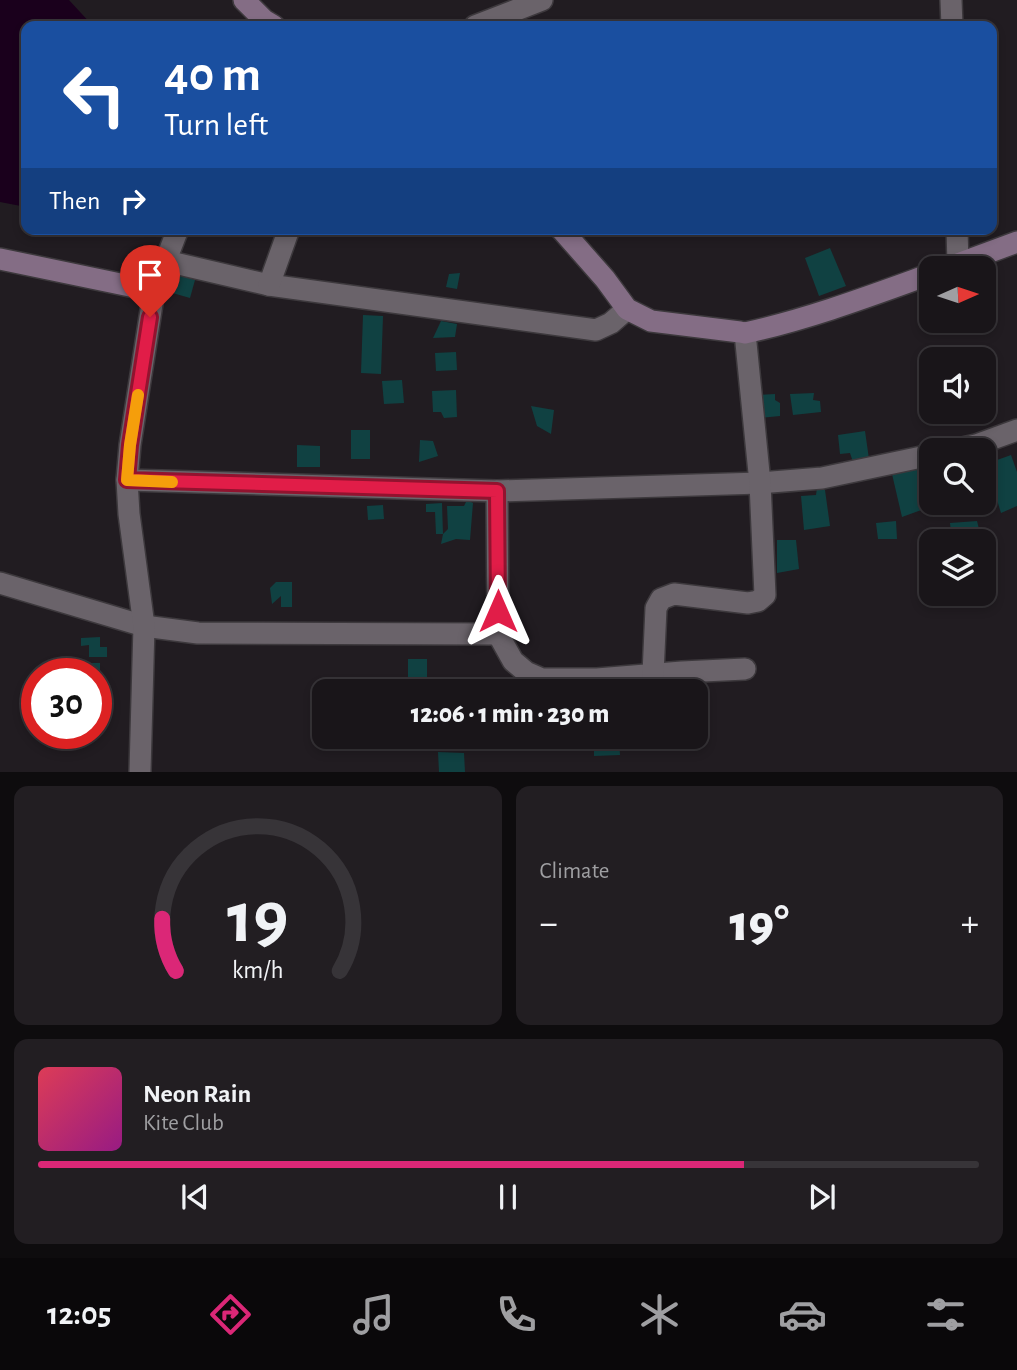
<!DOCTYPE html>
<meta charset="utf-8">
<style>
body{margin:0;font-family:"Alegreya Sans",sans-serif;background:#221e22;color:#f1f3f6;height:100vh;display:flex;flex-direction:column;font-size:26px;white-space:nowrap}
*{box-sizing:border-box;margin:0}
p{font-size:23px;color:#9f9fa2}
.icon{flex:none;width:38px;height:38px;fill:none;stroke:currentColor;stroke-width:2;stroke-linecap:round;stroke-linejoin:round}
.map{position:relative;height:772px;overflow:hidden}
.sheet{display:flex;flex-direction:column;gap:14px;padding:14px;background:#0e0c0e;flex:1}
.sheet>*{flex:none}
.guide{position:absolute;left:21px;top:21px;width:976px;height:214px;border-radius:14px;box-shadow:0 4px 10px #0003,0 0 0 2px #373438;background:#1a4fa0;color:#fff;overflow:hidden}
.needle{width:46px;rotate:87deg}
.fabs{position:absolute;left:919px;top:256px;display:grid;gap:14px}
.fabs a{display:grid;place-items:center;width:77px;height:77px;border-radius:14px;background:#191519;box-shadow:0 4px 10px #0003,0 0 0 2px #373438;font-size:35px}
.speed{position:absolute;left:21px;top:658px;display:flex;gap:14px;font-size:35px;font-weight:700;text-align:center}
.speed>*{display:grid;place-content:center;width:91px;height:91px;border-radius:50%;background:#191519;box-shadow:0 4px 10px #0003,0 0 0 2px #373438;line-height:1}
.speed .limit{border:10px solid #d22;background:#fff;color:#111}
.pin{position:absolute;display:grid;place-items:center;width:60px;height:60px;color:#fff;margin:-72px -30px;border-radius:50% 50% 50% 0;rotate:-45deg;box-shadow:0 0 7px #0007}
.pin .icon{rotate:45deg}
.me{position:absolute;width:77px;margin:-38px;rotate:0deg;stroke-linejoin:round;filter:drop-shadow(0 0 5px #0008)}
.turn{display:flex;align-items:center;gap:24px;height:147px;padding:0 28px;font-size:32px}
.turn .icon{width:91px;height:91px;stroke-width:2.5}
.turn b{display:block;font-size:49px;line-height:60px}
.then{display:flex;align-items:center;height:66px;padding:0 28px;background:#0003;gap:14px;font-size:26px}
.big{font-size:52px;font-weight:800;line-height:1.1}
.sheet .card{flex:1;display:flex;flex-direction:column;justify-content:center;gap:10px;min-width:0;padding:0 24px;border-radius:14px;background:#221e22}
.sheet .dial{align-items:center;gap:0}
.dial svg{height:182px;overflow:visible;fill:none;stroke:#373438;stroke-width:7;stroke-linecap:round;text-anchor:middle}
.dial text{fill:#f1f3f6;stroke:none}
.song{display:flex;align-items:center;gap:21px}
.cover{width:84px;height:84px;border-radius:10px;background:linear-gradient(135deg,hsl(350 70% 55%),hsl(310 70% 35%))}
.played{height:7px;border-radius:4px;background:linear-gradient(90deg,#db2777 75%,#373438 75%)}
.keys{display:flex;justify-content:space-around;direction:ltr}
.heat{display:flex;justify-content:space-between;align-items:center;font-size:38px;direction:ltr}
.sheet .tiles{flex:1;display:grid;gap:14px;grid-template-columns:1fr 1fr}
.card:last-child{grid-column:span 2}
.trip{position:absolute;left:312px;top:679px;width:396px;height:70px;border-radius:14px;background:#191519;box-shadow:0 4px 10px #0003,0 0 0 2px #373438;font-weight:800;line-height:70px;text-align:center}
.tabs{display:flex;height:112px;justify-content:space-around;align-items:center;background:#0a080a;color:#9f9fa2}
.tabs .icon{width:49px;height:49px}
.tabs .on{color:#db2777}
.tabs b{font-size:32px;color:#f1f3f6}
.map>svg:first-child{display:block}
.water{fill:#1a001c}
.building{fill:#104142}
.lines{fill:none;stroke-linecap:round;stroke-linejoin:round}
.street-casing{stroke:#3d393d;stroke-width:24}
.secondary-casing{stroke:#3d393d;stroke-width:24}
.street{stroke:#6a636a;stroke-width:21}
.secondary{stroke:#846d85;stroke-width:21}
.route-casing{stroke:#92132f;stroke-width:18}
.route{stroke:#e11d48;stroke-width:12}
.slow{stroke:#f59e0b;stroke-width:12}
</style>
<div class="map">
<svg width="1017" height="772" viewBox="0 0 1017 772">
<rect width="100%" height="100%" fill="#211c21"/>
<!-- water -->
<polygon class="water" points="0,0 69,0 93,26 26,26 26,207 0,202"/>
<!-- building -->
<g class="building">
<polygon points="830,248 846,286 819,296 805,258"/>
<polygon points="460,273 457,289 446,287 449,274"/>
<polygon points="174,274 195,280 190,298 169,292"/>
<polygon points="363,315 383,316 381,374 361,373"/>
<polygon points="441,321 457,324 455,337 433,338"/>
<polygon points="456,352 457,370 436,371 435,353"/>
<polygon points="402,380 404,403 384,404 382,381"/>
<polygon points="456,390 457,417 444,418 441,412 433,412 432,391"/>
<polygon points="814,393 813,400 820,401 821,412 793,415 790,394"/>
<polygon points="775,394 775,400 780,403 780,416 760,418 756,395"/>
<polygon points="531,406 554,410 551,434 537,426"/>
<rect x="351" y="430" width="19" height="29"/>
<polygon points="865,431 869,459 853,462 850,453 840,454 838,435"/>
<polygon points="420,440 433,441 438,456 419,462"/>
<polygon points="297,445 320,446 320,467 297,467"/>
<polygon points="1011,455 1017,472 1017,506 1001,513 986,464"/>
<polygon points="918,469 924,509 902,517 892,474"/>
<polygon points="817,488 825,490 830,526 804,530 801,496 816,495"/>
<polygon points="467,500 473,503 470,540 456,539 441,544 443,534 448,529 447,506 464,506"/>
<polygon points="442,503 443,534 436,534 435,512 426,512 426,504"/>
<polygon points="383,505 384,519 368,520 367,506"/>
<polygon points="896,521 897,539 878,539 876,523"/>
<polygon points="977,521 982,541 952,541 950,523"/>
<polygon points="777,540 796,540 799,569 777,573"/>
<polygon points="276,582 292,582 292,607 281,607 281,596 272,604 270,588"/>
<polygon points="100,637 100,647 107,647 107,657 89,657 89,645 81,646 81,638"/>
<polygon points="408,659 427,659 427,685 408,686"/>
<polygon points="86,663 100,663 100,674 106,677 104,686 96,684 96,674 86,674"/>
<polygon points="594,737 619,737 620,755 594,756"/>
<polygon points="438,752 464,753 465,772 439,772"/>
</g>
<g class="lines">
<defs>
<g id="street">
<polyline points="951,0 952,26"/>
<polyline points="475,26 542,0"/>
<polyline points="957,229 958,264"/>
<polyline points="166,261 269,285 596,330 611,323 627,309"/>
<polyline points="269,285 289,229"/>
<polyline points="954,450 976,445 1017,430"/>
<polyline points="127,480 497,491 760,483 822,478 931,455"/>
<polyline points="497,491 498,634 513,661 526,672 542,679 597,679 682,672 745,669"/>
<polyline points="0,583 144,626 198,633 498,634"/>
<polyline points="653,674 656,608 661,599 674,594 748,603 758,601 765,595 760,483 745,333"/>
<polyline points="140,771 144,626 129,514 127,480 130,445 154,291 178,229"/>
</g>
<g id="secondary">
<polyline points="244,0 264,20 274,26"/>
<path d="M561,229L605,279L627,309L651,321L740,332L745,333C809,319 870,296 931,274"/>
<polyline points="0,259 154,291"/>
<polyline points="947,268 1017,242"/>
</g>
</defs>
<!-- street casing -->
<use href="#street" class="street-casing"/>
<!-- secondary casing -->
<use href="#secondary" class="secondary-casing"/>
<!-- street -->
<use href="#street" class="street"/>
<!-- secondary -->
<use href="#secondary" class="secondary"/>
</g>
<g class="lines">
<defs>
<polyline id="route" points="150,317 130,445 127,480 497,491 498,611"/>
</defs>
<!-- route casing -->
<use href="#route" class="route-casing"/>
<!-- route -->
<use href="#route" class="route"/>
<!-- slow -->
<polyline class="slow" points="138,395 130,445 127,480 172,482"/>
</g>
</svg>
<div class="fabs">
<a><svg class="needle" viewBox="-14 -14 28 28"><path d="M0-13l5 13h-10z" fill="#e53935"/><path d="M0 13l5-13h-10z" fill="#9f9fa2"/></svg></a>
<a><svg class="icon" aria-label="sound" viewBox="0 0 24 24"><path d="M4 9h4l5-4v14l-5-4H4zM17 9q2 3 0 6"/></svg></a>
<a><svg class="icon" aria-label="search" viewBox="0 0 24 24"><circle cx="10" cy="10" r="6"/><path d="M15 15l6 6"/></svg></a>
<a><svg class="icon" aria-label="layers" viewBox="0 0 24 24"><path d="M12 4l9 5-9 5-9-5zM3 14l9 5 9-5"/></svg></a>
</div>
<div class="speed"><div class="limit">30</div></div>
<div class="pin" style="left:150px;top:317px;background:#d93025"><svg class="icon" aria-label="arrive" viewBox="0 0 24 24"><path d="M6 21V4h12l-3 4 3 4H6"/></svg></div>
<svg class="me" style="left:498px;top:611px" viewBox="-20 -20 40 40"><path d="M0-17L14 15 0 8-14 15z" fill="#e11d48" stroke="#fff" stroke-width="4"/></svg>
<div class="trip">12:06 · 1 min · 230 m</div>
<div class="guide">
<div class="turn"><svg class="icon" aria-label="left" viewBox="0 0 24 24"><path d="M17 20v-9H6M10 6l-5 5 5 5"/></svg><div><b>40 m</b>Turn left</div></div>
<div class="then">Then<svg class="icon" aria-label="right" viewBox="0 0 24 24"><path d="M7 20v-9h11M14 6l5 5-5 5"/></svg></div>
</div>
</div>
<section class="sheet">
<div class="tiles">
<div class="card dial"><svg viewBox="0 0 100 80">
<path d="M14 69A42 42 0 1 1 86 69"/>
<path d="M14 69A42 42 0 0 1 8 46" stroke="#db2777"/>
<text x="50" y="56" font-size="32" font-weight="700">19</text>
<text x="50" y="72" font-size="11">km/h</text>
</svg></div>
<div class="card"><p>Climate</p>
<div class="heat"><a>−</a><b class="big">19°</b><a>+</a></div>
</div>
<div class="card">
<div class="song"><i class="cover"></i><div><b>Neon Rain</b><p>Kite Club</p></div></div>
<div class="played"></div>
<div class="keys"><svg class="icon" aria-label="previous" viewBox="0 0 24 24"><path d="M18 5L8 12l10 7zM5 5v14"/></svg><svg class="icon" aria-label="pause" viewBox="0 0 24 24"><path d="M8 5v14M16 5v14"/></svg><svg class="icon" aria-label="next" viewBox="0 0 24 24"><path d="M6 5l10 7-10 7zM19 5v14"/></svg></div>
</div>
</div>
</section>
<nav class="tabs">
<b>12:05</b>
<svg class="icon on" aria-label="directions" viewBox="0 0 24 24"><path d="M12 3l9 9-9 9-9-9zM9 14v-3h6M13 9l2 2-2 2"/></svg>
<svg class="icon" aria-label="music" viewBox="0 0 24 24"><path d="M9 18V5l10-2v13"/><circle cx="6" cy="18" r="3"/><circle cx="16" cy="16" r="3"/></svg>
<svg class="icon" aria-label="phone" viewBox="0 0 24 24"><path d="M5 4h4l2 5-3 2q2 4 5 5l2-3 5 2v4C11 20 4 13 5 4z"/></svg>
<svg class="icon" aria-label="climate" viewBox="0 0 24 24"><path d="M12 3v18M4 7l16 10M4 17L20 7"/></svg>
<svg class="icon" aria-label="car" viewBox="0 0 24 24"><path d="M5 17H2v-5l4-1 3-4h7l3 4 3 1v5h-3M9 17h6M6 11h13"/><circle cx="7" cy="17" r="2"/><circle cx="17" cy="17" r="2"/></svg>
<svg class="icon" aria-label="filters" viewBox="0 0 24 24"><path d="M4 7h16M4 17h16"/><circle cx="9" cy="7" r="2"/><circle cx="15" cy="17" r="2"/></svg>
</nav>
